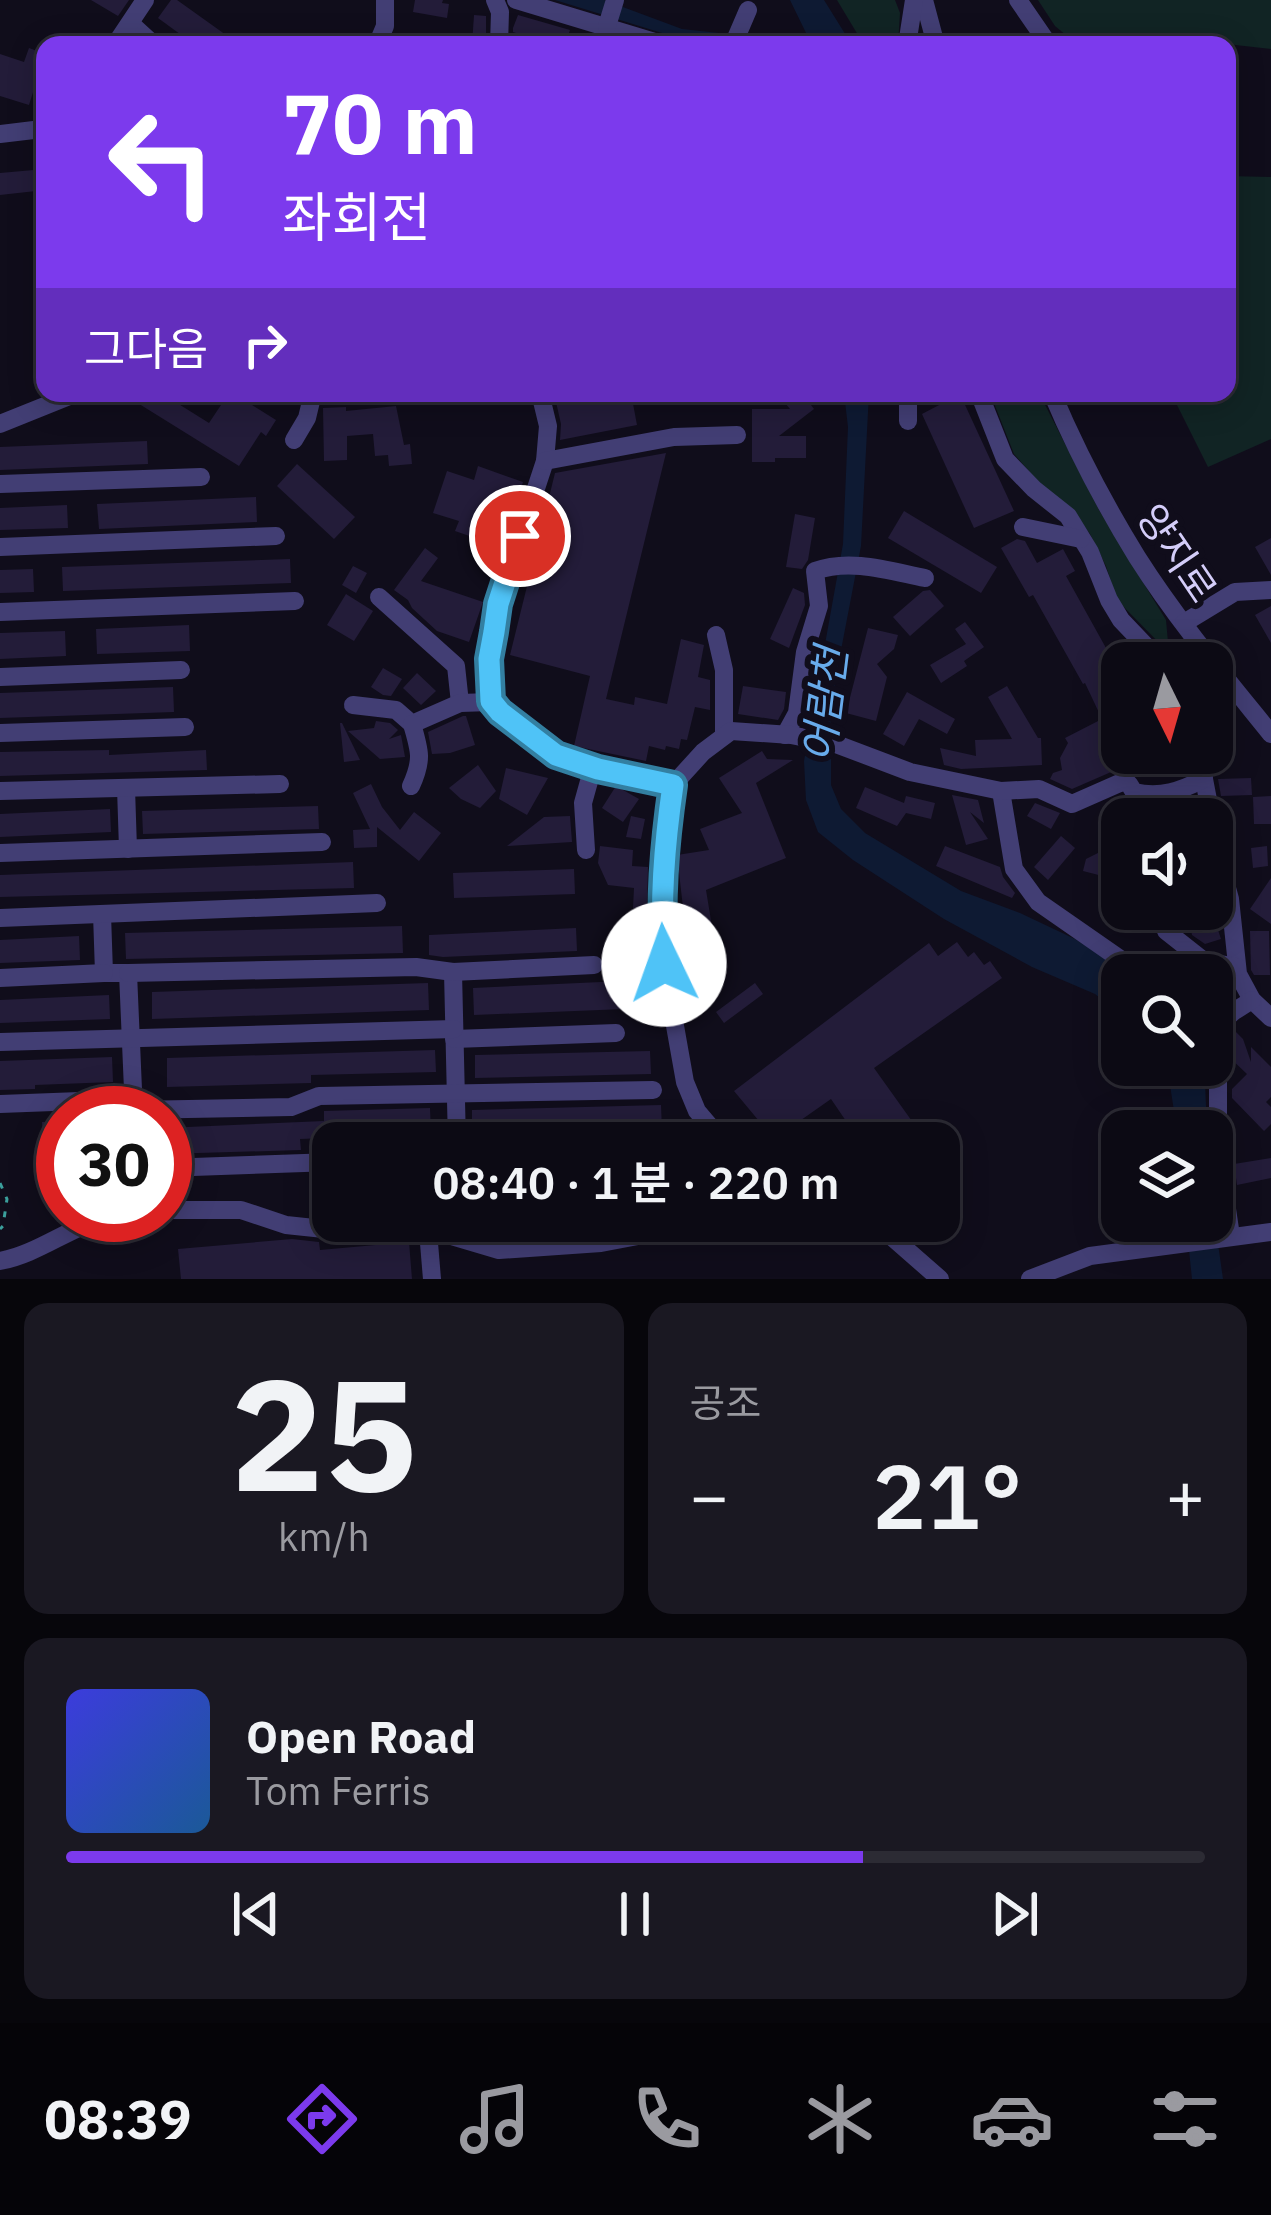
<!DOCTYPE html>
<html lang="ko">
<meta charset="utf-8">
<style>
body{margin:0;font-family:"IBM Plex Sans","Noto Sans KR",sans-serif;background:#1a1822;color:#f1f3f6;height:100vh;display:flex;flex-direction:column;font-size:45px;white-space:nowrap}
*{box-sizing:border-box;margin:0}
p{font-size:39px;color:#9a9aa0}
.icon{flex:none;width:66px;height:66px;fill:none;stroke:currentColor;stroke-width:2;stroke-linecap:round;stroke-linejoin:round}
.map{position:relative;height:1279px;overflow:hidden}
.panel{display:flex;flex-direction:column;gap:24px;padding:24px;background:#07060b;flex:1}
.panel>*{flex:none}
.hud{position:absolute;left:36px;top:36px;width:1200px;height:366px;border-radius:24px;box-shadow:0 6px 30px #0003,0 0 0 3px #2c2b34;background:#7c3aed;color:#fff;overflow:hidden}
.needle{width:78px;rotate:175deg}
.tools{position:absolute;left:1101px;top:642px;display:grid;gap:24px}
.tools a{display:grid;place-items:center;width:132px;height:132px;border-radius:24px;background:#0c0a14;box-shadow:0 6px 30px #0003,0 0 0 3px #2c2b34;font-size:60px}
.speed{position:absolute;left:36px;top:1086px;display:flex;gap:24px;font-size:60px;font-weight:700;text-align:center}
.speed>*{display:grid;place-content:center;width:156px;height:156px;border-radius:50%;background:#0c0a14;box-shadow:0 6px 30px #0003,0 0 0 3px #2c2b34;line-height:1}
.speed .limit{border:18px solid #d22;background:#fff;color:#111}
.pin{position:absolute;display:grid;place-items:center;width:102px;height:102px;color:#fff;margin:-51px;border:6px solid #fff;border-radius:50%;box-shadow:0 3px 12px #0007}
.me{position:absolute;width:132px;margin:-66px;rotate:357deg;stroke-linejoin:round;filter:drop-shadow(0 0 9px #0008)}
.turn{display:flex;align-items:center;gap:42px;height:252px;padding:0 48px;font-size:54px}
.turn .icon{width:156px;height:156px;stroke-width:2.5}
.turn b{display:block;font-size:84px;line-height:102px}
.then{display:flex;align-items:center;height:114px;padding:0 48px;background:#0003;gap:24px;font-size:45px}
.big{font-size:90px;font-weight:600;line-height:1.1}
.panel .widget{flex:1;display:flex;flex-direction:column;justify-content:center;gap:18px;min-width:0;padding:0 42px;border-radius:24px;background:#1a1822}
.panel .dial{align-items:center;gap:0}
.dial b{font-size:156px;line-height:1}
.song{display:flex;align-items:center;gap:36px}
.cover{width:144px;height:144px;border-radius:18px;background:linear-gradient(135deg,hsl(240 70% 55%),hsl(210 70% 35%))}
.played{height:12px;border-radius:6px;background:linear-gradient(90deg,#7c3aed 70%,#2c2b34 70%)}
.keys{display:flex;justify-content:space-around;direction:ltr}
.heat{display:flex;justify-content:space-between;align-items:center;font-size:66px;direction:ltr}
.panel .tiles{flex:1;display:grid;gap:24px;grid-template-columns:1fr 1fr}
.widget:last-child{grid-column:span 2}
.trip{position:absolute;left:312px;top:1122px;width:648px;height:120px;border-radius:24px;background:#0c0a14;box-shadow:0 6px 30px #0003,0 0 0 3px #2c2b34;font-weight:600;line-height:120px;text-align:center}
.menu{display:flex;height:192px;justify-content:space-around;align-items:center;background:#050408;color:#9a9aa0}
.menu .icon{width:84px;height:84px}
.menu .current{color:#7c3aed}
.menu b{font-size:54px;color:#f1f3f6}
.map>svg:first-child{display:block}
.green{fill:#112424}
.water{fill:#0e1a33}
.building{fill:#231c39}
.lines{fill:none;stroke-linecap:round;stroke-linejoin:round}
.path{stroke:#3b9f9c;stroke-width:3;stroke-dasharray:6 9;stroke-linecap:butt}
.minor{stroke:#423e74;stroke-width:18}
.route-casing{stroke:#337fa1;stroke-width:30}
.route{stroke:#4fc3f7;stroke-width:21}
.labels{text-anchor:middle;stroke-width:12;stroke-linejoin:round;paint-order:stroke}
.street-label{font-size:39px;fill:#d4cdf9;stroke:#100d1b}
.water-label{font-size:42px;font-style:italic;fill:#68abeb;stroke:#100d1b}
</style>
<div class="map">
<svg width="1271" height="1279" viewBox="0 0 1271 1279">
<rect width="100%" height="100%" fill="#100d1b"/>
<!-- green -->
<g class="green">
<polygon points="837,0 895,0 900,13 898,45 864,45"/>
<polygon points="1038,0 1271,0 1271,49 1209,42 1206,45 1078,45 1055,26"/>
<polygon points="1227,176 1271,177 1271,439 1208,467 1171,393 1227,393"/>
<polygon points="990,393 1039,393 1099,510 1166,620 1169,653 1117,600 1106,566 1090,534 1073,511 1048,493 1014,454"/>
</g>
<!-- water -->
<g class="water">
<polygon points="555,0 604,0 682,29 728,34 750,39 761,45 715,45 688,41"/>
<polygon points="790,0 824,0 852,45 809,45 808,37"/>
<polygon points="844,393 869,393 861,546 837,671 831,717 831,785 841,809 865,833 961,891 1020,913 1075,939 1130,974 1122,975 1122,1015 1095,994 1032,967 944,919 853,860 818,832 806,800 804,761 843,544 848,427"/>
<polygon points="1167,1065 1201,1065 1205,1082 1207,1131 1177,1131"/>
<polygon points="1212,1201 1223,1279 1192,1279 1186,1221 1212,1221"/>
</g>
<!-- building -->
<g class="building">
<polygon points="91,0 129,0 118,16"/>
<polygon points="171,0 177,0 240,45 195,45 158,18"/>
<polygon points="415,0 443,0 442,3 449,4 447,18 413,12"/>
<polygon points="474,15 486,16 486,45 472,45"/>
<polygon points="518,15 570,30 565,45 542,40 540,45 515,45 519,34 513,32 513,28"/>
<polygon points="29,48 45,54 29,105 0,96 0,54 24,62"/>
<polygon points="45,169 45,190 0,195 0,173"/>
<polygon points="142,393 161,393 209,423 229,393 233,393 276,420 266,436 261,432 239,466 136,402"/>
<polygon points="554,393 631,393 637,425 560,440 561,424"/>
<polygon points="777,393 802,393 814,409 779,436 806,436 806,458 775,458 775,462 752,462 752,409 790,409"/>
<polygon points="960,394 1014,511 974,528 922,414"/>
<polygon points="396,406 404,445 410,444 412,464 389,466 388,455 375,456 373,434 347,436 347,460 324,461 323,408 346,407 346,411"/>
<polygon points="147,441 148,464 0,470 0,447"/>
<polygon points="666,453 606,699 634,705 635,697 667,704 681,639 704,645 698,677 710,680 710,710 695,707 687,740 681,739 679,749 666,746 665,750 649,746 646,761 574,746 590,676 510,655 555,473"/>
<polygon points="297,464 355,517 334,539 277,486"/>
<polygon points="478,466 523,482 501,547 455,531 459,521 433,513 447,471 474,480"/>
<polygon points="256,497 257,522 99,529 97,504"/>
<polygon points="67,505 68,528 0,530 0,508"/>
<polygon points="904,511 997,567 981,593 888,538"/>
<polygon points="795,514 815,518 808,560 802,569 786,567"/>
<polygon points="1271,538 1271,575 1255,547"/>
<polygon points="1017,539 1025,541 1037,563 1063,549 1075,571 1066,576 1116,666 1104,672 1122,708 1122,753 1176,753 1136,773 1118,769 1072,789 1050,779 1053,773 1062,770 1060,758 1068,743 1065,738 1102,719 1085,683 1083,684 1033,595 1029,597 1001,548"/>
<polygon points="425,548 438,558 421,581 483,602 469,642 437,631 412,608 408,600 394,590"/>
<polygon points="290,559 291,583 63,591 62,567"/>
<polygon points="353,566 367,573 356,593 342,585"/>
<polygon points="33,569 34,592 0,593 0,570"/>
<polygon points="793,588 804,593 805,605 789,648 770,639"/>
<polygon points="930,590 944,606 910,636 893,617 923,591"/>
<polygon points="346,594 373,611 354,641 327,625"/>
<polygon points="1271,606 1271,643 1255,615"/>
<polygon points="965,622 984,647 964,661 967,666 941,683 930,665 966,644 955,629"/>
<polygon points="189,625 190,651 97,654 96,629"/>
<polygon points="868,628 898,635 894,649 877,664 887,677 876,721 846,713"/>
<polygon points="65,631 66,656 0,659 0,633"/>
<polygon points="383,668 402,679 391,696 383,695 371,687"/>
<polygon points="417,673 436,691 421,705 403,688"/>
<polygon points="743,686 786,692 784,709 778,720 738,714"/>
<polygon points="1007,686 1038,738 1041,738 1042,765 961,769 944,765 940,748 976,756 975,740 1012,739 988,697"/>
<polygon points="173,687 174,712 0,718 0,693"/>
<polygon points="907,692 955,719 947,734 919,719 904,746 883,734"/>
<polygon points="463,716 466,716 475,745 450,753 432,754 428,732"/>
<polygon points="376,721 390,723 398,730 389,739 401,735 405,757 380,759 348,731 374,728"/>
<polygon points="340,723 342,723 360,760 344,762"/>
<polygon points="109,750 109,755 206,750 207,770 0,776 0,752"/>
<polygon points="762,751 767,759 793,760 756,783 786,858 706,890 716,951 680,957 675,926 685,925 677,855 709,850 700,829 742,813 719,778"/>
<polygon points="478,765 496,791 480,808 461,799 449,788"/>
<polygon points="506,768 548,778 527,815 499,799"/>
<polygon points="1251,778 1252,795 1221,796 1218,779"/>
<polygon points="371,784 382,807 400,830 414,812 441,833 419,861 377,827 377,847 354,848 353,830 370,829 353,793"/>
<polygon points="616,786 639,799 623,822 602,808"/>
<polygon points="865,787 904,803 906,796 935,803 931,819 906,813 897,826 856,808"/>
<polygon points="952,795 978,800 984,823 970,812 988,839 966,845"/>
<polygon points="1271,796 1271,824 1254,824 1253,797"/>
<polygon points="1035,803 1060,813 1051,829 1027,816"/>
<polygon points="1173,805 1184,807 1182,819 1145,819 1147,807"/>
<polygon points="318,806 319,829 143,834 142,811"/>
<polygon points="110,809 111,832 0,837 0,814"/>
<polygon points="570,816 572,842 507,846 544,817"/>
<polygon points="631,816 645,819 641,839 626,837"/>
<polygon points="1061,836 1075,848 1048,880 1034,867"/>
<polygon points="1122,841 1122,876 1114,879 1083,871 1086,859"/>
<polygon points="600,846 633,850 632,866 648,867 647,909 633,908 634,888 608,885 598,863"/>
<polygon points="945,846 1000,867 1003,877 1015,893 1012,898 936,866"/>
<polygon points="1267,846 1268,866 1253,868 1251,848"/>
<polygon points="353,862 354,888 0,897 0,875"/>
<polygon points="574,869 575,894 454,898 453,873"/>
<polygon points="1271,878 1271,924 1250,909"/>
<polygon points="1215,921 1221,939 1205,944 1192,935 1191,930"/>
<polygon points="402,926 403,953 126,959 125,933"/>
<polygon points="576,928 577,951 443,957 429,955 429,935"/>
<polygon points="1250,931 1269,931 1270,975 1254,975 1251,970"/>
<polygon points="79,936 80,960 0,963 0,940"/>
<polygon points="957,942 968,957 974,952 984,965 990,961 1002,978 874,1068 914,1124 901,1134 909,1143 861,1143 831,1099 774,1139 734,1091 929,943 938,956"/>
<polygon points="1212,976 1222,978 1228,996 1212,1001"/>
<polygon points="623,981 624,1009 474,1015 473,988"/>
<polygon points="428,983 429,1010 152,1019 152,992"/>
<polygon points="755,983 763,994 724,1023 716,1012"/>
<polygon points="109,995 110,1019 0,1023 0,1000"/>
<polygon points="1234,1030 1243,1039 1251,1062 1251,1047 1271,1067 1271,1097 1266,1102 1271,1107 1271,1124 1264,1131 1232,1098 1232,1089 1247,1074 1227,1055 1221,1041"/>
<polygon points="435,1050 436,1072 311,1075 311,1083 167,1087 167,1058"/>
<polygon points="650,1051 651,1074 475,1078 475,1055"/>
<polygon points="112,1057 113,1082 35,1085 35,1089 0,1090 0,1061"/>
<polygon points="661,1105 662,1130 472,1134 472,1110"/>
<polygon points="430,1108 431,1134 300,1139 301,1150 165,1154 165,1128 324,1121 324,1111"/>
<polygon points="63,1121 63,1147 43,1148 42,1122"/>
<polygon points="1271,1158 1271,1178 1237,1185 1234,1164"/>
<polygon points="314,1176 333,1176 333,1198 315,1199"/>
<polygon points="727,1221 775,1221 764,1241"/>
<polygon points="292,1239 319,1242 320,1250 409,1242 412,1279 181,1279 178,1249"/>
</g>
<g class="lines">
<!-- path -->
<polyline class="path" points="0,1183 7,1199 3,1226 0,1229"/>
<!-- minor -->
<g class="minor">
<polyline points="495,0 500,12 499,45"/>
<polyline points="516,0 665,45"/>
<polyline points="924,0 936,45"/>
<polyline points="1018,0 1049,45"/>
<polyline points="131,24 154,45"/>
<polyline points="607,26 615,0"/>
<polyline points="115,45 145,0"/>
<polyline points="377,45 385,26 385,0"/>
<polyline points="733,45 748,10"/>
<polyline points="907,45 914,0"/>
<polyline points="0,134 42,129 45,126"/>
<polyline points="360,393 360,394"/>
<polyline points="540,393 548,426 545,461 498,604 489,659 491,702 500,713 555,755 599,769 673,785"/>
<polyline points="979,393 1005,459 1034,489 1068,516 1090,552 1109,600 1121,620 1162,663"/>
<path d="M1052,393C1076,450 1105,505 1137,557C1177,620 1225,677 1271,734"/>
<polyline points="908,421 908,393"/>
<polyline points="0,424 77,393"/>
<polyline points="294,440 307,418 313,393"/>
<polyline points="545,461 674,437 737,435"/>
<polyline points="0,484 201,477"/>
<polyline points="1023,527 1081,539"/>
<polyline points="0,547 276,536"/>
<polyline points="379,597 456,666 460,703"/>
<polyline points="0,612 295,601"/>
<polyline points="1184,623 1235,592 1271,590"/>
<polyline points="716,635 724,670 724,736"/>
<polyline points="0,677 181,670"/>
<path d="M1212,704C1220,716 1221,731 1212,743"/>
<polyline points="353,705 396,710 412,724 460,703 491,702"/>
<polyline points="0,733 185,727"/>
<path d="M785,735L797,713L805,652L819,606L815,571C850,558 890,571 925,578"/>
<polyline points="1203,753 1200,758 1220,863 1230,899 1238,974 1252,1000 1271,1018"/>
<path d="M411,786C423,760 420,751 412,724"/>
<polyline points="126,788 128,849"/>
<polyline points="0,791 280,784"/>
<polyline points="1001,791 1014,869 1038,902 1143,975"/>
<polyline points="586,850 583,803 593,767"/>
<polyline points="0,853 322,842"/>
<polyline points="1160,909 1166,931 1204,961 1237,967"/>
<polyline points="102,914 104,973 128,973 134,1113"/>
<polyline points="0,918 377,903"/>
<polyline points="453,972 457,1143"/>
<polyline points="128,973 416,967 453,972 594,965"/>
<polyline points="0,978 104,973"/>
<polyline points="1212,1031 1233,1012 1252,1000"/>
<polyline points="454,1039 616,1033"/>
<polyline points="0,1042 454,1029"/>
<polyline points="1212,1051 1218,1071 1218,1148 1231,1236"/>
<polyline points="0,1104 133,1099"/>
<polyline points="134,1110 291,1107 319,1096 653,1090"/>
<path d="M729,1143L714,1131L697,1111L685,1082L664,964L661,916L662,863L673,785L703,752L731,731L791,735L836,744L910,772L1001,791L1039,789L1072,804L1122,782L1129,784L1134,792C1161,798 1180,791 1204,779"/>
<polyline points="52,1161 63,1161"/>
<polyline points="165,1168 333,1162"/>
<polyline points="165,1210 241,1210 286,1225 324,1229 395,1224 445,1234 499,1250 601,1243 659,1232 677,1221"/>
<polyline points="858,1221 892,1237 940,1279"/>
<polyline points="428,1231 432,1279"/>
<path d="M0,1261C43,1253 77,1220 121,1215"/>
<polyline points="1030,1279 1090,1256 1271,1232"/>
</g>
</g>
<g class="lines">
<defs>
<path id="route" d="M520,536L498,604L494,632L489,659L491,701L500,712L556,755L598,769L673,785C664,847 660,901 664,964"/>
</defs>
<!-- route casing -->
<use href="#route" class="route-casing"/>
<!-- route -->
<use href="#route" class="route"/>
</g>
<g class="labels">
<!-- street labels -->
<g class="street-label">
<text transform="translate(1177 553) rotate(56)" y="14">양지로</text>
</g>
<!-- water labels -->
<g class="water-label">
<text transform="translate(825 705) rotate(-83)" y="15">어람천</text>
</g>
</g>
</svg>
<div class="tools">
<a><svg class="needle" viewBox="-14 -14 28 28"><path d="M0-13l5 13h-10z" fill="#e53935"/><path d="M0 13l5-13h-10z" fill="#9a9aa0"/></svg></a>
<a><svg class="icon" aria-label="sound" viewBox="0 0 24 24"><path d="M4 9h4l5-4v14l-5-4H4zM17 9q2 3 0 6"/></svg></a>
<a><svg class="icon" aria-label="search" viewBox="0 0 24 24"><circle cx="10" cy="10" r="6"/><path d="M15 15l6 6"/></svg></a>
<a><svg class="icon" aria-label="layers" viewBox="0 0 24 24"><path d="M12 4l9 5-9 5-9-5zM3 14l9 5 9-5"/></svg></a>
</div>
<div class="speed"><div class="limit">30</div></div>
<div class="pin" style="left:520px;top:536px;background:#d93025"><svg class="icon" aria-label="arrive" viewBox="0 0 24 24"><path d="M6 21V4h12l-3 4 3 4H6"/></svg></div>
<svg class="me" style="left:664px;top:964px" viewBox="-20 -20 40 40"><circle r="19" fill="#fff"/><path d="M0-13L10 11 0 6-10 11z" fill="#4fc3f7"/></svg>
<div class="trip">08:40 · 1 분 · 220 m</div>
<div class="hud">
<div class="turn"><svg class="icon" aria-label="left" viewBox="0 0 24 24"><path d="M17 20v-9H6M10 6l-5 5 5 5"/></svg><div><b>70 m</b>좌회전</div></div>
<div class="then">그다음<svg class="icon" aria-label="right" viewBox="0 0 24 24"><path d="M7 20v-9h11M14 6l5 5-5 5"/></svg></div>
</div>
</div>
<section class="panel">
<div class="tiles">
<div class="widget dial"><b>25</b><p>km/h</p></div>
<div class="widget"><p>공조</p>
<div class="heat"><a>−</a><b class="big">21°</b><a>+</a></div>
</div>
<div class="widget">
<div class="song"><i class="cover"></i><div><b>Open Road</b><p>Tom Ferris</p></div></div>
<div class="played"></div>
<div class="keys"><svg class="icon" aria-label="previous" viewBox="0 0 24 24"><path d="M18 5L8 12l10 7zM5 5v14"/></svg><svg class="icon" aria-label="pause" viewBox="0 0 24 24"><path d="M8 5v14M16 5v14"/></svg><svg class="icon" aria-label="next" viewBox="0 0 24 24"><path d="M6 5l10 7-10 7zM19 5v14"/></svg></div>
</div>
</div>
</section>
<nav class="menu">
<b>08:39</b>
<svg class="icon current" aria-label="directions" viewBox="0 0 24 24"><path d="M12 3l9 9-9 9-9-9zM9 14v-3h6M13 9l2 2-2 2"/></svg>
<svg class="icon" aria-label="music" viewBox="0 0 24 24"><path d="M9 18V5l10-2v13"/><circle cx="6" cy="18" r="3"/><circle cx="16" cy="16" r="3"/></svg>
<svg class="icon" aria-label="phone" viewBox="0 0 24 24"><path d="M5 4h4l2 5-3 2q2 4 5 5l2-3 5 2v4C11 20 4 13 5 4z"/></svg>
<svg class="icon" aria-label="climate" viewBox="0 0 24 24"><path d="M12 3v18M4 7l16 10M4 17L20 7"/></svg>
<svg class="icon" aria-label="car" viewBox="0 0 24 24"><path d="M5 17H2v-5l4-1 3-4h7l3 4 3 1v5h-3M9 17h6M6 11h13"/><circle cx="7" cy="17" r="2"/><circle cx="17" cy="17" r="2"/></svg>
<svg class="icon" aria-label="filters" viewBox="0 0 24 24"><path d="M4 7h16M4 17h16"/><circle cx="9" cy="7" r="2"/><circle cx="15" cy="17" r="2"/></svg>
</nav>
